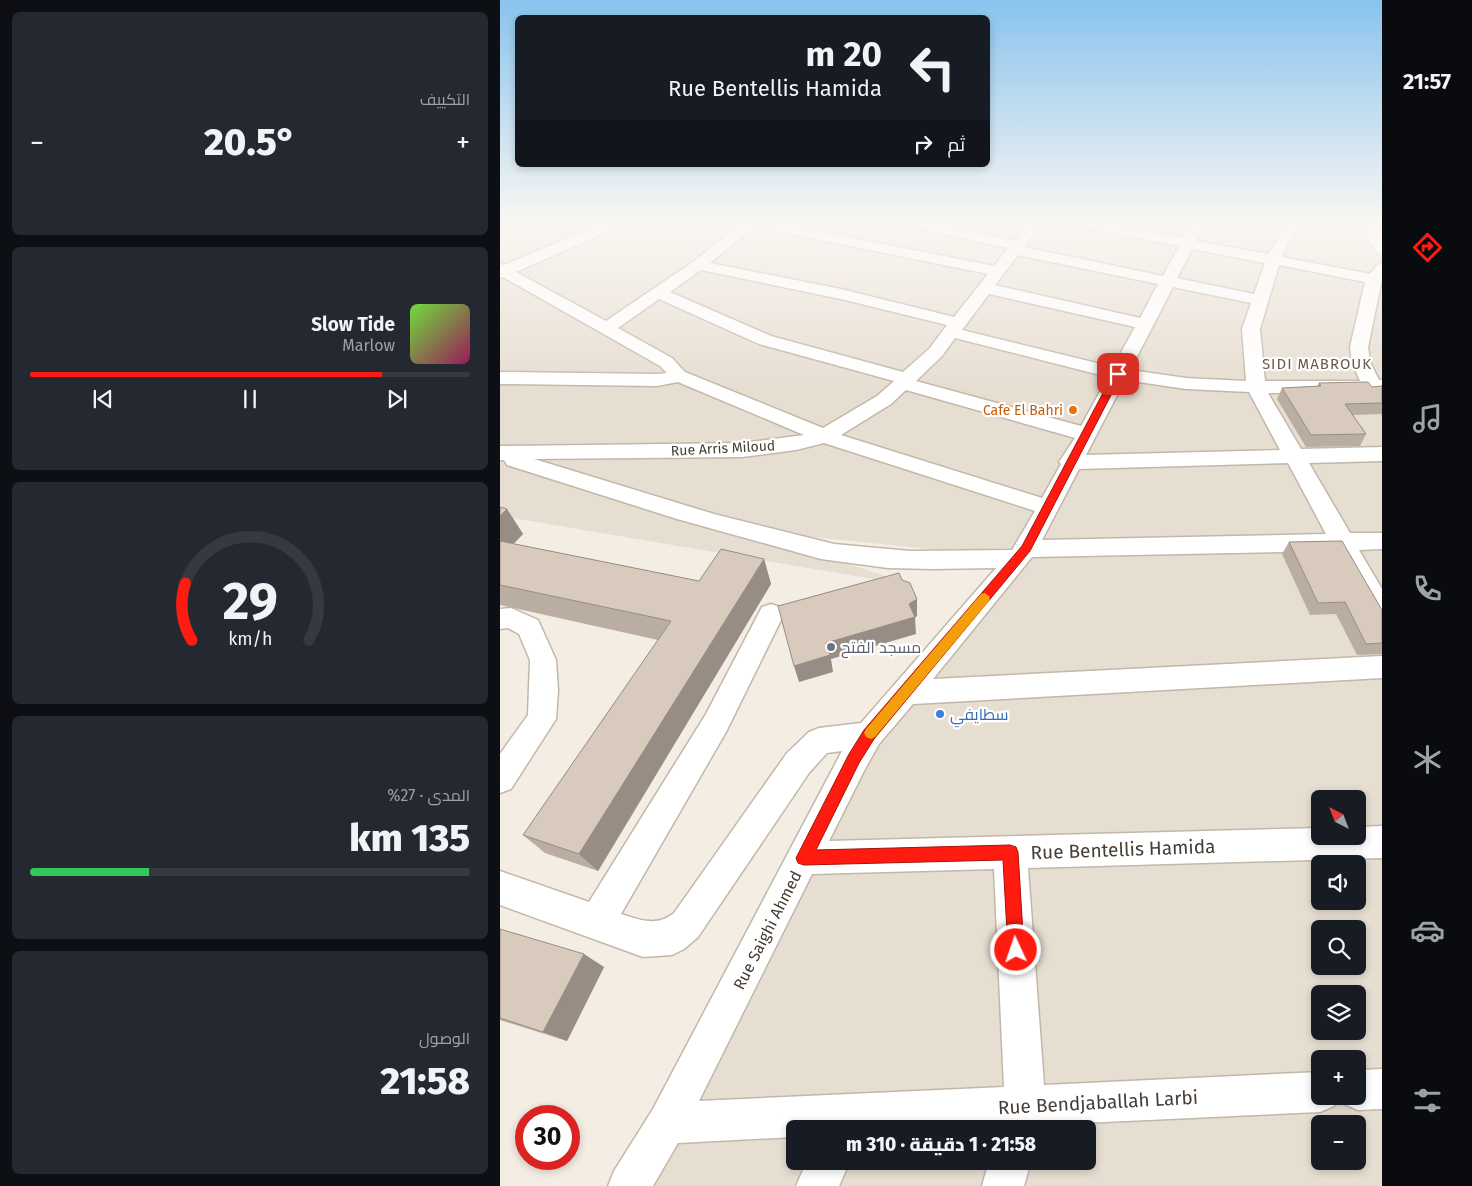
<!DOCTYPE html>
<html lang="ar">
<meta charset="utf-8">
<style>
body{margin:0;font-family:"Fira Sans",Cairo,sans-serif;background:#242831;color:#f1f3f6;direction:rtl;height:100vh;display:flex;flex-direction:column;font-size:19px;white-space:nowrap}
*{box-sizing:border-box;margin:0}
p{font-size:16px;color:#9ea1a6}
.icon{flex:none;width:28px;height:28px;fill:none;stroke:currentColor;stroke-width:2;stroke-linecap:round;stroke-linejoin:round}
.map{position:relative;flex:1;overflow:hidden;direction:ltr}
.sheet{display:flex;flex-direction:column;gap:12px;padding:12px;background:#0d0f14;width:500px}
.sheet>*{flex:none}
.guide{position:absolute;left:15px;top:15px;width:475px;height:152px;border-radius:8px;box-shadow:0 2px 8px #0003;direction:rtl;background:#171b24;color:#f1f3f6;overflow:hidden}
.needle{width:32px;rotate:318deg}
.tools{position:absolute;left:811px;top:790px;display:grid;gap:10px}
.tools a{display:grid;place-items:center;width:55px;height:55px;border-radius:8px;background:#171b24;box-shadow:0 2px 8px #0003;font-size:25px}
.speed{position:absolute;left:15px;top:1105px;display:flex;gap:10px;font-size:25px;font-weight:700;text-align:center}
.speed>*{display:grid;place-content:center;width:65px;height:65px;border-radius:50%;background:#171b24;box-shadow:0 2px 8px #0003;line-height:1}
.speed .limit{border:8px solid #d22;background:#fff;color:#111}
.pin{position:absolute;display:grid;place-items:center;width:42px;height:42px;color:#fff;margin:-21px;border-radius:10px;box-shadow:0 2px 8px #0006}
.me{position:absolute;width:55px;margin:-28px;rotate:357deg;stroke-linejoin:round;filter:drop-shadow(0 0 4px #0008)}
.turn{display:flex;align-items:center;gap:18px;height:105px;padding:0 25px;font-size:22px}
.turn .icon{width:65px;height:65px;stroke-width:2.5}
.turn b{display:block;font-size:35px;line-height:42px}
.then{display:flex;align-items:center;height:48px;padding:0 25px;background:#0003;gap:10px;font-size:19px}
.big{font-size:38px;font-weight:800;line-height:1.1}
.sheet .tile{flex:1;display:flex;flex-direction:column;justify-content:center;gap:8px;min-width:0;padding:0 18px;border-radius:8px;background:#242831}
.sheet .dial{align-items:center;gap:0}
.dial svg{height:130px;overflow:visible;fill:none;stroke:#363941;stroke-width:7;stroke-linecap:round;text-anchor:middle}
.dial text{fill:#f1f3f6;stroke:none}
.song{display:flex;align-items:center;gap:15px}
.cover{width:60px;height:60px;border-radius:8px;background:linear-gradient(135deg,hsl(100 70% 55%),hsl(330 70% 35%))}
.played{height:5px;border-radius:2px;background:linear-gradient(90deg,#ff1b0f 80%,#363941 80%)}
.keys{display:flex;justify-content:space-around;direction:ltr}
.heat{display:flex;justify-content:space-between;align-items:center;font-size:28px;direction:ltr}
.charge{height:8px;border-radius:4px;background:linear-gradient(90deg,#34c759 27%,#363941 0)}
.trip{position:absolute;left:286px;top:1120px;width:310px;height:50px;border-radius:8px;background:#171b24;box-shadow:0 2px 8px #0003;font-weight:800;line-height:50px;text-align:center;direction:rtl}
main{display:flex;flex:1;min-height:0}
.tabs{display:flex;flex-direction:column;width:90px;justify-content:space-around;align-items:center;background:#090b0e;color:#9ea1a6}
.tabs .icon{width:35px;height:35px}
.tabs .current{color:#ff1b0f}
.tabs b{font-size:22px;color:#f1f3f6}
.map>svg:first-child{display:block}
.residential{fill:#e7ded2;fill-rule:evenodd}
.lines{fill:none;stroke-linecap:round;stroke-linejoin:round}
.minor-casing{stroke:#c2b7a9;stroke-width:3}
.tertiary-casing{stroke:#c2b7a9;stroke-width:2}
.minor{fill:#fff;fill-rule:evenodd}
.tertiary{fill:#fff;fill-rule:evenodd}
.wall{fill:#baaea2}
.shaded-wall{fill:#978d84}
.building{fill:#d8cabc;stroke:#978d84}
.route{fill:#ff1b0f;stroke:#a6120a}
.slow{fill:#f59e0b}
.food-dot{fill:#e8710a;stroke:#fff;stroke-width:2}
.worship-dot{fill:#6b7280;stroke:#fff;stroke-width:2}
.shop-dot{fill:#3f7fe0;stroke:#fff;stroke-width:2}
.labels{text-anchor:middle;stroke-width:4.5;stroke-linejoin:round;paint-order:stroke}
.far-food-label{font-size:14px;fill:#c56008;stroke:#fff;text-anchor:end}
.far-street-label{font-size:14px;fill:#463d34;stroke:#fff}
.far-neighbourhood-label{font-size:15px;letter-spacing:1px;fill:#695a4a;stroke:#fff}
.worship-label{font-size:16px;fill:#5b616d;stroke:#fff;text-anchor:start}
.shop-label{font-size:16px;fill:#366cbe;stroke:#fff;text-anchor:start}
.street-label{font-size:16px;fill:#463d34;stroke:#fff}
.near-street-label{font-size:19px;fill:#463d34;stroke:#fff}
</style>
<main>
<nav class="tabs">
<b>21:57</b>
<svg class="icon current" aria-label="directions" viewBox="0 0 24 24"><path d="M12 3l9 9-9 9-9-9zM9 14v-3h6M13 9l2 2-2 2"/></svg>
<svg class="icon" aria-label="music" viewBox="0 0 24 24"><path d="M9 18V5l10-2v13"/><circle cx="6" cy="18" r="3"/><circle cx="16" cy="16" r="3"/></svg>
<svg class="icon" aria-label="phone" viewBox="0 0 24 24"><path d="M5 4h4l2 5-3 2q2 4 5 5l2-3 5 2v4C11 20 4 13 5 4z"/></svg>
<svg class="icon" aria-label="climate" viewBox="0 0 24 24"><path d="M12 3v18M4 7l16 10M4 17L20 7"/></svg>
<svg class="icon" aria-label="car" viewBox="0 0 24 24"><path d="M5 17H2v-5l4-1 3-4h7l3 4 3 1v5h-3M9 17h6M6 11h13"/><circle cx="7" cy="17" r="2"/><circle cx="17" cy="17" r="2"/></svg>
<svg class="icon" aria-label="filters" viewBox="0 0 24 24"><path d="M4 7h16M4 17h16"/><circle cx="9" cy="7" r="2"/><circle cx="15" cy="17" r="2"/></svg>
</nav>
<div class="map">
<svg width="882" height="1186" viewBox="0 0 882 1186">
<rect width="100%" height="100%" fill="#f3ede4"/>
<!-- residential -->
<path class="residential" d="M0,224H882V1186H119L349,761L517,558L246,530L415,586L0,516ZM429,355L423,364L301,475ZM820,799H858V836H820ZM820,864H858V901H820ZM820,929H858V966H820ZM820,994H858V1031H820ZM820,1059H858V1096H820ZM820,1124H858V1161H820ZM295,1129H588V1161H295Z"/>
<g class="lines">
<defs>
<g id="minor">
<path d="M101,224H120L118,227L16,272L106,321L193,262L241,224H283L494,266L508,248L414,228L407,224H435L514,241L527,224H541L524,247L663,276L679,246L585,228L578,224H608L683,238L691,224H705L696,241L768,254L789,224H803L786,247L782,257L870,274L877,265L882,263V279L868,347L870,362L879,380H882V392L768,393L801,449L882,447V461L809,463L850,533H882V549L859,550L882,589V622L873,619L835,551L532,557L433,679L882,656V678L413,704L379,744L365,769L329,841L820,828V836H858V827L882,826V858L528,868L544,1085L820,1072V1096H838L834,1106L820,1112L540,1125L539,1129H295V1137L178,1143L153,1186H108L114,1171L153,1109L342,751L327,753L309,773L198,937L184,949L172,955L143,957L0,905V871L89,902L206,714L262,607L271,604L280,607L284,614L226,732L121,914C140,920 157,927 174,913L287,753L309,732L319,728L361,723L496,568L432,569L388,568L321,559L177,519L7,465L4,460H0V446L242,443L304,435L178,382L157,386L0,384V372L157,374L167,373L160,366L3,277L0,278V264L4,265ZM256,226L261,228L488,274L454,317L341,289L210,263ZM692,249L765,263L754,294L677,278ZM518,255L658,284L640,318L495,285ZM779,265L865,282L850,347L852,362L860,381H765L760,329ZM201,270L341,299L447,325L430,348L403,372L271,336L170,292ZM673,287L751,303L742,329L746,381L686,378L630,370ZM489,294L635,327L613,367L462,330ZM159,299L259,344L394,381L377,396L323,428L185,372L172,358L118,328ZM455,338L608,377L581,426L416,381L442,356ZM625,380L686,389L749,392L780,450L586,455ZM406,390L575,438L559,462L561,464L542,498L341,435L391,404ZM324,443L535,511L512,550L410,551L334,544L214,514L34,459L242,457L296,450ZM788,463L826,534L542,540L579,469ZM494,869L504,1087L199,1101L312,874Z"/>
<polygon points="11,608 38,620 56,660 58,691 56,719 11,789 0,793 0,754 28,715 30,660 19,634 8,628 0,629 0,609"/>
<polygon points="882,1069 882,1109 858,1110 844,1104 841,1096 858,1096 858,1070"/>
<polygon points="307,1161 350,1161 339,1186 296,1186"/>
<polygon points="489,1161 531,1161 524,1186 482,1186"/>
</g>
<polygon id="tertiary" points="860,224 876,224 882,235 882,254 876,252"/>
</defs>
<!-- minor casing -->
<use href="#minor" class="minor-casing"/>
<!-- tertiary casing -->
<use href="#tertiary" class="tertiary-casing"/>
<!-- minor -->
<use href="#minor" class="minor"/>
<!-- tertiary -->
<use href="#tertiary" class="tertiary"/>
</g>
<!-- wall -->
<g class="wall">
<polygon points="819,383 872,387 882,386 882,416 881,414 853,415 866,434 860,446 806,447 777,399 782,388 817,386"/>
<polygon points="0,507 7,509 23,534 13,544 199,581 264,559 271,584 98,871 45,853 23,835 158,640 0,605"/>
<polygon points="789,542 882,610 882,654 857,655 836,614 810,615 782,554"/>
<polygon points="0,929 104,967 67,1041 0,1020"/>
</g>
<!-- shaded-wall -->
<g class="shaded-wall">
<polygon points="7,509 23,534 0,558 0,516"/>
<polygon points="264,559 271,584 98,871 79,854"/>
<polygon points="417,599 417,616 415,618 416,634 331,659 333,672 299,682 294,666 326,643 409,604"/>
<polygon points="84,954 104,967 67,1041 43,1032"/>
</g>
<!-- building -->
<g class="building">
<polygon points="868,382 872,387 882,386 882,403 845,404 866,434 811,435 782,388 821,386 819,383"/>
<polygon points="0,507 7,509 0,516"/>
<polygon points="0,541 199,581 221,549 264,559 79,854 23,835 171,621 0,585"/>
<polygon points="842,541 882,610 882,643 866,644 845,602 818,603 789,542"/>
<polygon points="399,573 402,580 410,583 417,599 409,604 415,617 326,643 330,655 294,666 278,606"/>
<polygon points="0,929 84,954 43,1032 0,1018"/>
</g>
<!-- sky -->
<linearGradient id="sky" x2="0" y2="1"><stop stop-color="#89c3ed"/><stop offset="0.57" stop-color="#faf7f3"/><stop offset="1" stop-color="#faf7f3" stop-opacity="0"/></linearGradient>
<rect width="882" height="390" fill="url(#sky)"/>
<!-- route -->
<polygon class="route" points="618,371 622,374 530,551 374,739 359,763 316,850 510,845 516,847 518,852 524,950 522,955 516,958 510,955 508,950 503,860 304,865 298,863 296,858 349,754 364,730 522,546 613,374"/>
<!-- slow -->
<polygon class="slow" points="485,593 490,597 489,601 375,737 371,739 366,737 364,733 366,729 481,594"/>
<!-- markers -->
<circle class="food-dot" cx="573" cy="410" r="5"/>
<circle class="worship-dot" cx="331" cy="647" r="5"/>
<circle class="shop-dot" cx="440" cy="714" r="5"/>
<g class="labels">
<!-- far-food labels -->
<g class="far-food-label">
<text x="563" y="415">Cafe El Bahri</text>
</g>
<!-- far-street labels -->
<g class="far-street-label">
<text transform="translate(223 448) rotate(-3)" y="5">Rue Arris Miloud</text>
</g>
<!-- far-neighbourhood labels -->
<g class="far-neighbourhood-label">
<text x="817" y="369">SIDI MABROUK</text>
</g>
<!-- worship labels -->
<g class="worship-label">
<text x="341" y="653">مسجد الفتح</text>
</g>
<!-- shop labels -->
<g class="shop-label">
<text x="450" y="720">سطايفي</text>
</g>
<!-- street labels -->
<g class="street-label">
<text transform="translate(267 930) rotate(-63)" y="6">Rue Saighi Ahmed</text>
</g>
<!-- near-street labels -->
<g class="near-street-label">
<text transform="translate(623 849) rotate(-2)" y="7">Rue Bentellis Hamida</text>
<text transform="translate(598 1102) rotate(-3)" y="7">Rue Bendjaballah Larbi</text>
</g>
</g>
</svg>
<div class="tools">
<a><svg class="needle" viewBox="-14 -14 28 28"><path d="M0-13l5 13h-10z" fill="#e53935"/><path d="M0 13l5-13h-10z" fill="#9ea1a6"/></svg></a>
<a><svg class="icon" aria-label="sound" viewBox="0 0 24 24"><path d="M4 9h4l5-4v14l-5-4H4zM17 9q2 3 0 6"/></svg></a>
<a><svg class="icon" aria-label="search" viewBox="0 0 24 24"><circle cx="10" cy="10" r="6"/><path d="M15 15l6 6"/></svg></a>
<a><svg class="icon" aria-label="layers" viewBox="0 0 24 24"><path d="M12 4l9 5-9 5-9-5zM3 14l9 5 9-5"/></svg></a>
<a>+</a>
<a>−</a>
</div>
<div class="speed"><div class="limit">30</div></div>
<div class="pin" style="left:618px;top:374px;background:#d93025"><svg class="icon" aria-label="arrive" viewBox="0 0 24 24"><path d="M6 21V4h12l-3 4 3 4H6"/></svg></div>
<svg class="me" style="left:516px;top:950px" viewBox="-20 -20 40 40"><circle r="17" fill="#ff1b0f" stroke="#fff" stroke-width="3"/><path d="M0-11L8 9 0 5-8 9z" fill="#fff"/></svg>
<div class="trip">21:58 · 1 دقيقة · 310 m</div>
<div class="guide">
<div class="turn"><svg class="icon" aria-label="left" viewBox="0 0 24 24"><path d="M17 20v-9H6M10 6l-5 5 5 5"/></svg><div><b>20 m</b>Rue Bentellis Hamida</div></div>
<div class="then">ثم<svg class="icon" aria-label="right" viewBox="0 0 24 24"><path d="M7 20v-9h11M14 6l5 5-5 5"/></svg></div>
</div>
</div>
<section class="sheet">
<div class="tile"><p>التكييف</p>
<div class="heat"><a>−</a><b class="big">20.5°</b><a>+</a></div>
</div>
<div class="tile">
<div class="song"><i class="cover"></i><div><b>Slow Tide</b><p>Marlow</p></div></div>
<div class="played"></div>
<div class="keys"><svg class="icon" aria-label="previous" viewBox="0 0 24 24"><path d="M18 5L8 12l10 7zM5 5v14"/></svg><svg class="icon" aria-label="pause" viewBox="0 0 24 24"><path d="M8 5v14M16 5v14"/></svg><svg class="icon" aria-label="next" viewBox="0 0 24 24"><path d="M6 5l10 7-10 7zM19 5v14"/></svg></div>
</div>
<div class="tile dial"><svg viewBox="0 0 100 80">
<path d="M14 69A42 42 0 1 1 86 69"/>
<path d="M14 69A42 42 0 0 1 10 34" stroke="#ff1b0f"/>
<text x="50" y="56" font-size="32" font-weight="700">29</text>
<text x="50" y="72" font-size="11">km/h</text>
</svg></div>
<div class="tile"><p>المدى · 27%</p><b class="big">135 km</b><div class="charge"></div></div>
<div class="tile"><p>الوصول</p><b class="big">21:58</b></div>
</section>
</main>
